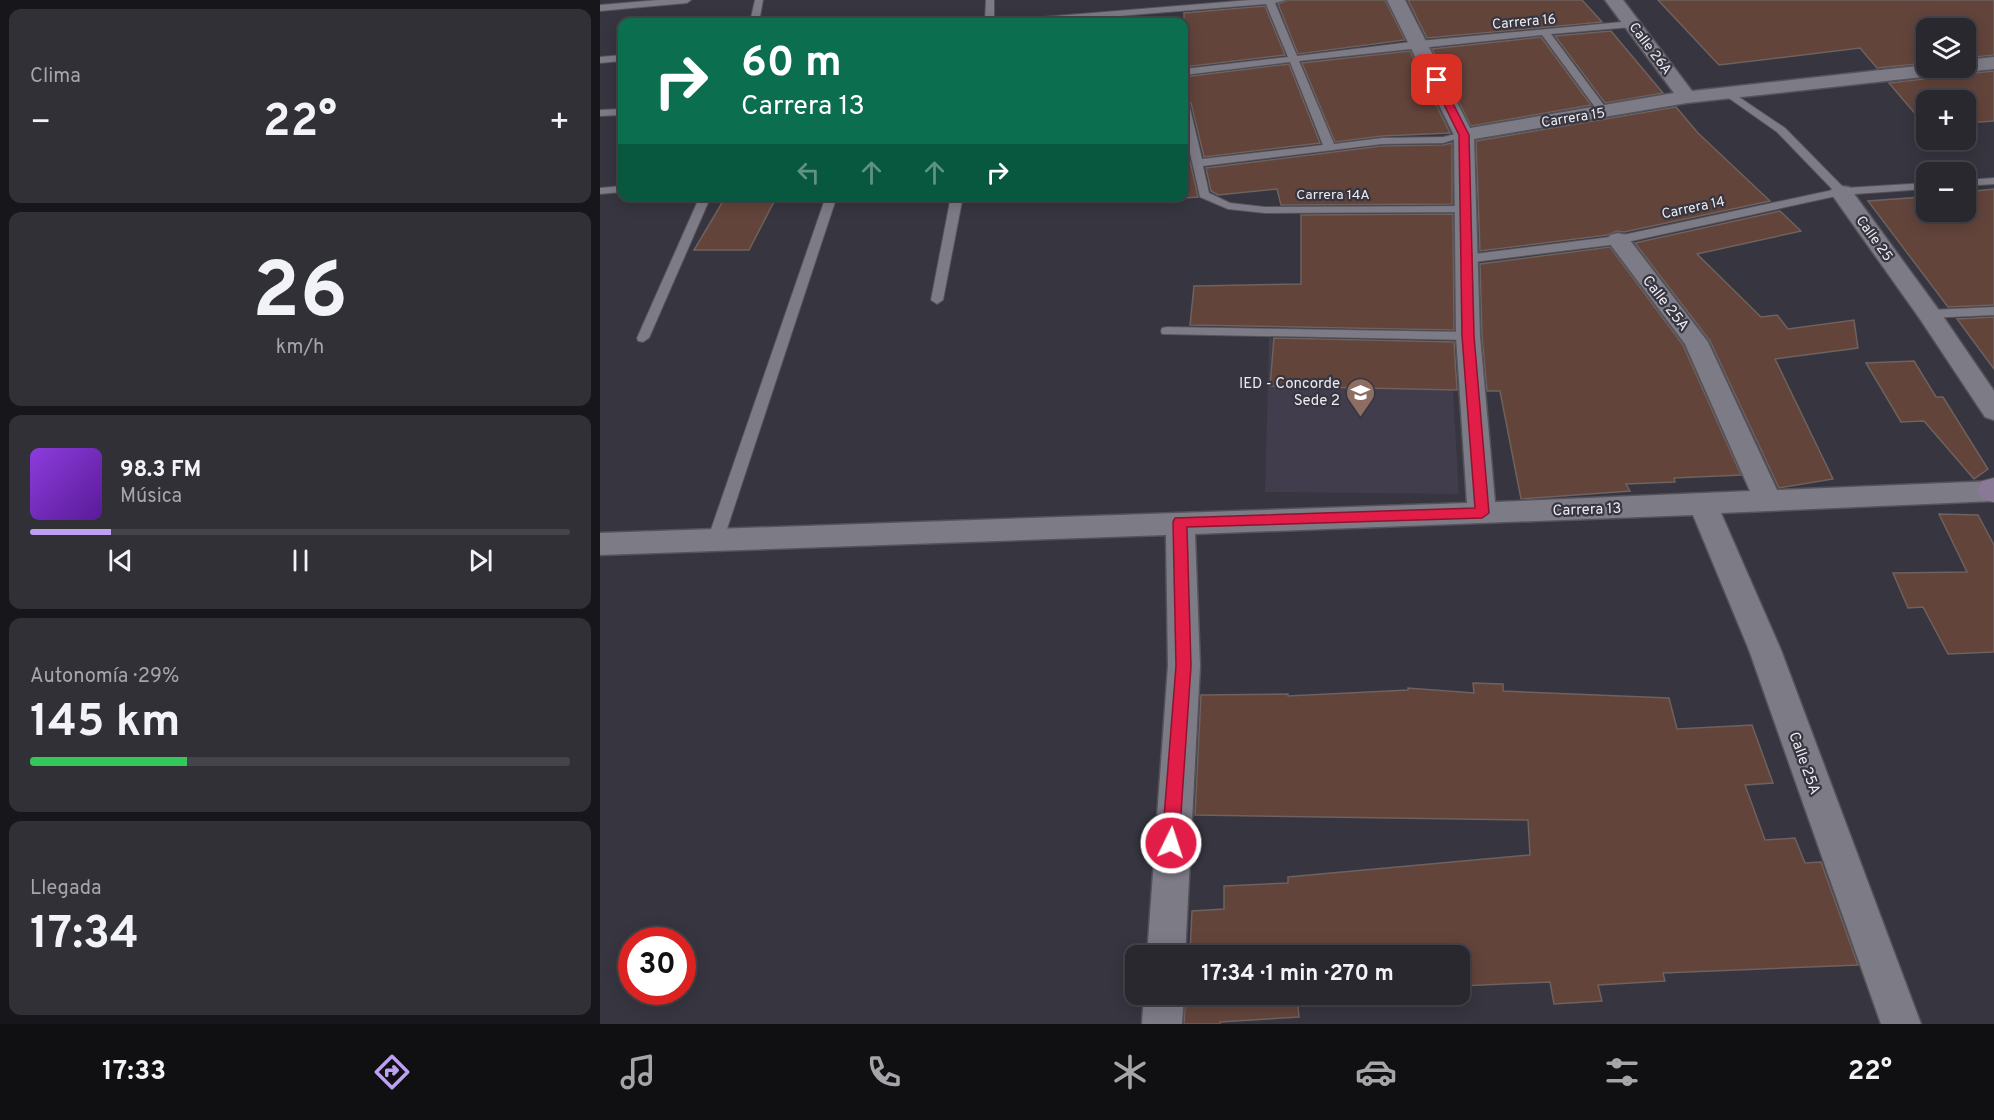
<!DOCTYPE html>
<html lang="es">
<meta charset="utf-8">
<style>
body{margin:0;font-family:Overpass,sans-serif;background:#313037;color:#f1f3f6;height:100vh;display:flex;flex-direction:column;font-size:22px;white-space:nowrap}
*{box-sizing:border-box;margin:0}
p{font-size:20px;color:#a5a6aa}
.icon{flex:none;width:33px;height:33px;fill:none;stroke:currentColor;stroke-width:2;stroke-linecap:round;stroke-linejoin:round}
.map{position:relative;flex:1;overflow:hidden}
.side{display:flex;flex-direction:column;gap:9px;padding:9px;background:#17161a;width:600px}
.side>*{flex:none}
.top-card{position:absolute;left:18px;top:18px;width:570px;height:183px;border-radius:12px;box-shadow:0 3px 15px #0003,0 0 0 2px #45444b;background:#0b6e4f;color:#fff;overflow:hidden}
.fabs{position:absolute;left:1316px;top:18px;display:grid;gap:12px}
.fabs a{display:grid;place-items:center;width:60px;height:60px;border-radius:12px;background:#29282f;box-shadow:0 3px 15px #0003,0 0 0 2px #45444b;font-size:30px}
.speed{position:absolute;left:18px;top:927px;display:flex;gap:12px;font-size:30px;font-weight:700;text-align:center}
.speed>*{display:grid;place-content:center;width:78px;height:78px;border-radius:50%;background:#29282f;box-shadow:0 3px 15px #0003,0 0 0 2px #45444b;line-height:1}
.speed .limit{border:9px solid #d22;background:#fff;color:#111}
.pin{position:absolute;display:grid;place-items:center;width:51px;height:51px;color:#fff;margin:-26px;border-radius:12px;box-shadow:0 3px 9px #0006}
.me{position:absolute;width:66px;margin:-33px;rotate:4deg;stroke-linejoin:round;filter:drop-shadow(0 0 4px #0008)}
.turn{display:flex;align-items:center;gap:21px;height:126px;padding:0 24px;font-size:27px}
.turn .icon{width:78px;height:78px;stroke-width:2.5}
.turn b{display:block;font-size:42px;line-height:51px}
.lanes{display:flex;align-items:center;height:57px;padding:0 24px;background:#0003;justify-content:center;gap:30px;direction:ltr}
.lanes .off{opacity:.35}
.big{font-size:45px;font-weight:700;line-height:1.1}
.side .card{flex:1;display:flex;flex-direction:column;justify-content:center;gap:9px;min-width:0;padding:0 21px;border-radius:12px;background:#313037}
.side .dial{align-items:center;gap:0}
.dial b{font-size:78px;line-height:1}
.song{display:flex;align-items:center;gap:18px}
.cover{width:72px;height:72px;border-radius:9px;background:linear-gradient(135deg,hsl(270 70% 55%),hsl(270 70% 35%))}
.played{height:6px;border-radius:3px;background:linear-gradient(90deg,#bca0f2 15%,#45444b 15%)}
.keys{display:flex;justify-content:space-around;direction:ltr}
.heat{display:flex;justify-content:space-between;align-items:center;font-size:33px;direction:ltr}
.charge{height:9px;border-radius:4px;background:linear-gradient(90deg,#34c759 29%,#45444b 0)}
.trip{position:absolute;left:525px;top:945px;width:345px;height:60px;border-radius:12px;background:#29282f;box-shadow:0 3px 15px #0003,0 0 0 2px #45444b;font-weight:700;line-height:60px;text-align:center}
.dock{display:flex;height:96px;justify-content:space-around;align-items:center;background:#101013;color:#a5a6aa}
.dock .icon{width:42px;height:42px}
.dock .active{color:#bca0f2}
.dock b{font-size:27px;color:#f1f3f6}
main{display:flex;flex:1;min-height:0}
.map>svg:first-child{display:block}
.built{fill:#413d4d}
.building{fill:#62443b;stroke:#6e615e;stroke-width:1.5}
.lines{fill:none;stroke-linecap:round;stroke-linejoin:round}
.lane-casing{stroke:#54525a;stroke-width:2}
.street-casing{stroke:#54525a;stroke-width:3}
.secondary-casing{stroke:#54525a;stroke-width:2}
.lane{fill:#7d7b86;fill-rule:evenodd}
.street{fill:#7d7b86;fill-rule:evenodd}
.secondary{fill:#897896;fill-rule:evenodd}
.route{fill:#e11d48;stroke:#92132f;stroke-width:1.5}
.labels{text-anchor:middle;stroke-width:4.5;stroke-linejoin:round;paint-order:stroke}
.far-street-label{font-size:14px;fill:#ecebf1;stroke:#37353f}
.street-label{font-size:15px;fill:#ecebf1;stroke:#37353f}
.poi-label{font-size:15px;fill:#ecebf1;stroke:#37353f;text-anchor:end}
</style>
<main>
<section class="side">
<div class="card"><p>Clima</p>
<div class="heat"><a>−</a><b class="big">22°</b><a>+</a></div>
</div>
<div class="card dial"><b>26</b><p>km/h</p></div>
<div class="card">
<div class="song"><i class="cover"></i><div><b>98.3 FM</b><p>Música</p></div></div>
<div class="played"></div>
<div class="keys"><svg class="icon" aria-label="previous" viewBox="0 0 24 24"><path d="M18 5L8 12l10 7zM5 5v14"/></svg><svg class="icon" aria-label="pause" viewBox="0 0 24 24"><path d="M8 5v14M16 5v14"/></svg><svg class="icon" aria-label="next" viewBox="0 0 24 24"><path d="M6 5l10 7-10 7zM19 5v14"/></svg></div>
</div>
<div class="card"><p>Autonomía · 29%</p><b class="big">145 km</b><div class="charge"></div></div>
<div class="card"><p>Llegada</p><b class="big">17:34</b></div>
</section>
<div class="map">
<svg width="1394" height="1024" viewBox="0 0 1394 1024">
<rect width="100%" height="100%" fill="#37353f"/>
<!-- built -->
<polygon class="built" points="669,338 850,341 859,494 665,492"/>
<!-- building -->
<g class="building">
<polygon points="688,0 785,0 805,40 698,54 678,4"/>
<polygon points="808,0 982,0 1002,22 827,38"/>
<polygon points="1058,0 1394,0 1394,55 1365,58 1365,28 1326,28 1326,63 1277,68 1260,48 1119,65"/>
<polygon points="665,6 685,55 584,67 584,13"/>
<polygon points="1011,31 1021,43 1063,93 1005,103 955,36"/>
<polygon points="941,37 991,105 871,126 832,49"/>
<polygon points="810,51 850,133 782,136 735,142 702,63"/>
<polygon points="689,64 720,143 604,157 591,103 584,99 584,77"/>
<polygon points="1394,71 1394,121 1365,123 1365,100 1326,100 1326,116 1318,117 1289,83 1349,76 1358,72 1365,74"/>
<polygon points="1076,107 1098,133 1170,201 1024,232 1017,231 1007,235 880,251 876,141"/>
<polygon points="584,134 598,197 584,198"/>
<polygon points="852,143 852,204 681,205 677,189 618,195 611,191 606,168 782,146 843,145"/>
<polygon points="1394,189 1394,305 1348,307 1268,201 1322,197 1317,192 1326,191 1326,212 1365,212 1365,192"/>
<polygon points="126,196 177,196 149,250 94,250"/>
<polygon points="1180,211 1201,231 1097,254 1161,317 1177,315 1188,329 1254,320 1258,348 1175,359 1233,479 1179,488 1110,341 1035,243"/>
<polygon points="853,214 854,330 590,325 594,286 701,284 701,215"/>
<polygon points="1010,247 1083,345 1141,475 1074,478 1075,482 1026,484 1030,491 921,499 900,391 887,391 882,336 880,264"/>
<polygon points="1394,317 1394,369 1357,319"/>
<polygon points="674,338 854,342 857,390 670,386"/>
<polygon points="1314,361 1336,397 1343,397 1388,469 1374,479 1324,421 1301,422 1266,363"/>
<polygon points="1339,514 1378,515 1394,545 1394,652 1348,654 1323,607 1308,608 1293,573 1367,572"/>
<polygon points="873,683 903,684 903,691 1069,698 1077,729 1152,725 1173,783 1145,785 1165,840 1195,838 1205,863 1221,862 1258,965 1063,973 1065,981 998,985 1002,1001 954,1004 950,982 860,986 860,956 587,956 587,953 590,952 592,911 624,909 624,886 688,883 688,877 930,855 928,820 595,815 601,695 688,694 688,696 808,690 808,688 874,693"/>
<polygon points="586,994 697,994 699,1017 620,1022 620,1024 584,1024"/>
</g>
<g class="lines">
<defs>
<g id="lane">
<polygon points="58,0 91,0 87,3 0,11 0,5"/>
<polygon points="155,0 163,0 159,22 150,22"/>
<polygon points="386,0 394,0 394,22 385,22"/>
<polygon points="650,0 686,0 675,3 697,56 819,41 1032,21 1037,24 1032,27 951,34 1009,112 1004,115 1000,114 942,35 699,61 734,144 782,138 843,137 864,132 869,135 843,143 782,144 603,166 609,193 630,203 665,207 865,206 871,209 865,212 665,213 628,209 600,197 584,126 584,101 589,104 602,159 723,145 690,62 584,75 584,69 688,57 666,4 446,22 414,22 419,19"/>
<polygon points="22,55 22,61 0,63 0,57"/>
<polygon points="1127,89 1185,128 1244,188 1326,183 1326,189 1241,195 1018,244 866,263 860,259 866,255 1018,236 1233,190 1177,132 1123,94 1123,90"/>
<polygon points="22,109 22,115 0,116 0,110"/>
<polygon points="1394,178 1394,184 1365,186 1365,180"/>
<polygon points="22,186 22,192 0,194 0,188"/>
<polygon points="100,196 111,196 49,338 43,342 38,341 37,338"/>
<polygon points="226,196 237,196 123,541 120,545 110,545 107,541"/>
<polygon points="351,196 363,196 343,300 337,304 331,300"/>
<polygon points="1394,307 1394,315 1329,318 1323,314 1329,310"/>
<polygon points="567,327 868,332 874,336 868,340 562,334 561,331 562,328"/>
</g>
<g id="street">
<polygon points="787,0 805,0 870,128 1074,93 1005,0 1023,0 1092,91 1326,65 1326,68 1365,68 1365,60 1394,57 1394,69 1365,72 1358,69 1349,74 1087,103 874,139 880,336 895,502 1150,491 1085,344 1007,240 1010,235 1018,233 1026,235 1108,342 1177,490 1394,481 1394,501 1121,513 1181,650 1321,1024 1281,1024 1149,650 1093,515 595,534 600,666 585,956 547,956 568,666 566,535 0,555 0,533 867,503 856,336 854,135"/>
<polygon points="1241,186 1249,187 1338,309 1394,391 1394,420 1385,417 1320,319 1230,192 1233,187"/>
<polygon points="544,994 584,994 582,1024 542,1024"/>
</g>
<polygon id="secondary" points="1394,478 1394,502 1393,502 1382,499 1377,490 1382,481"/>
</defs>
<!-- lane casing -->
<use href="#lane" class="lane-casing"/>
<!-- street casing -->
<use href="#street" class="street-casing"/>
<!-- secondary casing -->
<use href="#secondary" class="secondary-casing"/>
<!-- lane -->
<use href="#lane" class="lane"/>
<!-- street -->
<use href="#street" class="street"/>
<!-- secondary -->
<use href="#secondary" class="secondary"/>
</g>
<!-- route -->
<polygon class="route" points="837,77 841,80 869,135 874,336 889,513 882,518 587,527 591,666 579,843 577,849 571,851 565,849 562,843 576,666 573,522 575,518 875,508 862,336 859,135 832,80"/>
<!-- icons -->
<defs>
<symbol id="school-pin" viewBox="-11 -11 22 30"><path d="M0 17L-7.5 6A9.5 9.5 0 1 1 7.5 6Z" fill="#8d6e63" stroke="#37353f"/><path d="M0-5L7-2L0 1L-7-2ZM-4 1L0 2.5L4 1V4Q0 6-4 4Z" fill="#fff"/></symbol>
</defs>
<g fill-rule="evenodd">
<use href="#school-pin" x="744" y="376" width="33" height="45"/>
</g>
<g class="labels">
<!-- far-street labels -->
<g class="far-street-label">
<text transform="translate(924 21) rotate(-5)" y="5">Carrera 16</text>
<text transform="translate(1051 48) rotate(53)" y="5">Calle 26A</text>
<text transform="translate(973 117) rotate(-9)" y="5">Carrera 15</text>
<text x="733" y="199">Carrera 14A</text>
<text transform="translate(1093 207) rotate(-12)" y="5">Carrera 14</text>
<text transform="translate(1275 238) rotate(54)" y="5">Calle 25</text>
</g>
<!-- street labels -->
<g class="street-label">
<text transform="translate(1066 303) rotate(52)" y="5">Calle 25A</text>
<text transform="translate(987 509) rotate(-2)" y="5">Carrera 13</text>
<text transform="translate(1205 763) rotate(70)" y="5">Calle 25A</text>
</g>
<!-- poi labels -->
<g class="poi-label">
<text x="740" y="388">IED - Concorde<tspan x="740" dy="17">Sede 2</tspan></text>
</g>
</g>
</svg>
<div class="fabs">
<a><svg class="icon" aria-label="layers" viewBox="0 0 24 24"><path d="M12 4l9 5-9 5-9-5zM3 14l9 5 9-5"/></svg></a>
<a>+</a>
<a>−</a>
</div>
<div class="speed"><div class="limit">30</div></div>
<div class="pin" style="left:837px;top:80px;background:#d93025"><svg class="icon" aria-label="arrive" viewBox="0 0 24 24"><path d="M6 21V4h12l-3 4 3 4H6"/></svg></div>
<svg class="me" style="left:571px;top:843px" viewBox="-20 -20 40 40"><circle r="17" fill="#e11d48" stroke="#fff" stroke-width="3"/><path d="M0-11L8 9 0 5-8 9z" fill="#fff"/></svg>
<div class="trip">17:34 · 1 min · 270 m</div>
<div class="top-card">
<div class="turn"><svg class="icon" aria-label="right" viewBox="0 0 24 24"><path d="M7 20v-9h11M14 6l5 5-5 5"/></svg><div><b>60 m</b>Carrera 13</div></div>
<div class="lanes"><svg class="icon off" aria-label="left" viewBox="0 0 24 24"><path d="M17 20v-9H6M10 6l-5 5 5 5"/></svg><svg class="icon off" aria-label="ahead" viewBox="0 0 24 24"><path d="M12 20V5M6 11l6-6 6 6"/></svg><svg class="icon off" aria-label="ahead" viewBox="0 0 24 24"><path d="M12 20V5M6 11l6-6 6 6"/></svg><svg class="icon" aria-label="right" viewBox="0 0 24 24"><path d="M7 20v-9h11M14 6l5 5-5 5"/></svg></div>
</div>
</div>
</main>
<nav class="dock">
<b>17:33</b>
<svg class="icon active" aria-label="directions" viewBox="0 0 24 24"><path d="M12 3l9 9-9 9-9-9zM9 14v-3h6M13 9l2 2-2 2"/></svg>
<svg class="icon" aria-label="music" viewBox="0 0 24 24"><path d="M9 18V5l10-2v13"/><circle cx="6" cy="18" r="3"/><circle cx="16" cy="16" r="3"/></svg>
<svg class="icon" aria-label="phone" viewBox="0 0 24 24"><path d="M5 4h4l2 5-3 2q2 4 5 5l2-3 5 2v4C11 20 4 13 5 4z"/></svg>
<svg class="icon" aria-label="climate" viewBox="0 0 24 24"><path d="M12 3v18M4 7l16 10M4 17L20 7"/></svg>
<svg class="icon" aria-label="car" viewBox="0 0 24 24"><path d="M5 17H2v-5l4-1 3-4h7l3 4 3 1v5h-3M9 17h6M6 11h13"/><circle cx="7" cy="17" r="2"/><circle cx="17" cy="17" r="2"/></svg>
<svg class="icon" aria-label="filters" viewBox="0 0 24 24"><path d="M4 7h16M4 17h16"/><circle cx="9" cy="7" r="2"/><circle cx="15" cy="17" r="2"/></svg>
<b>22°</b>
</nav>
